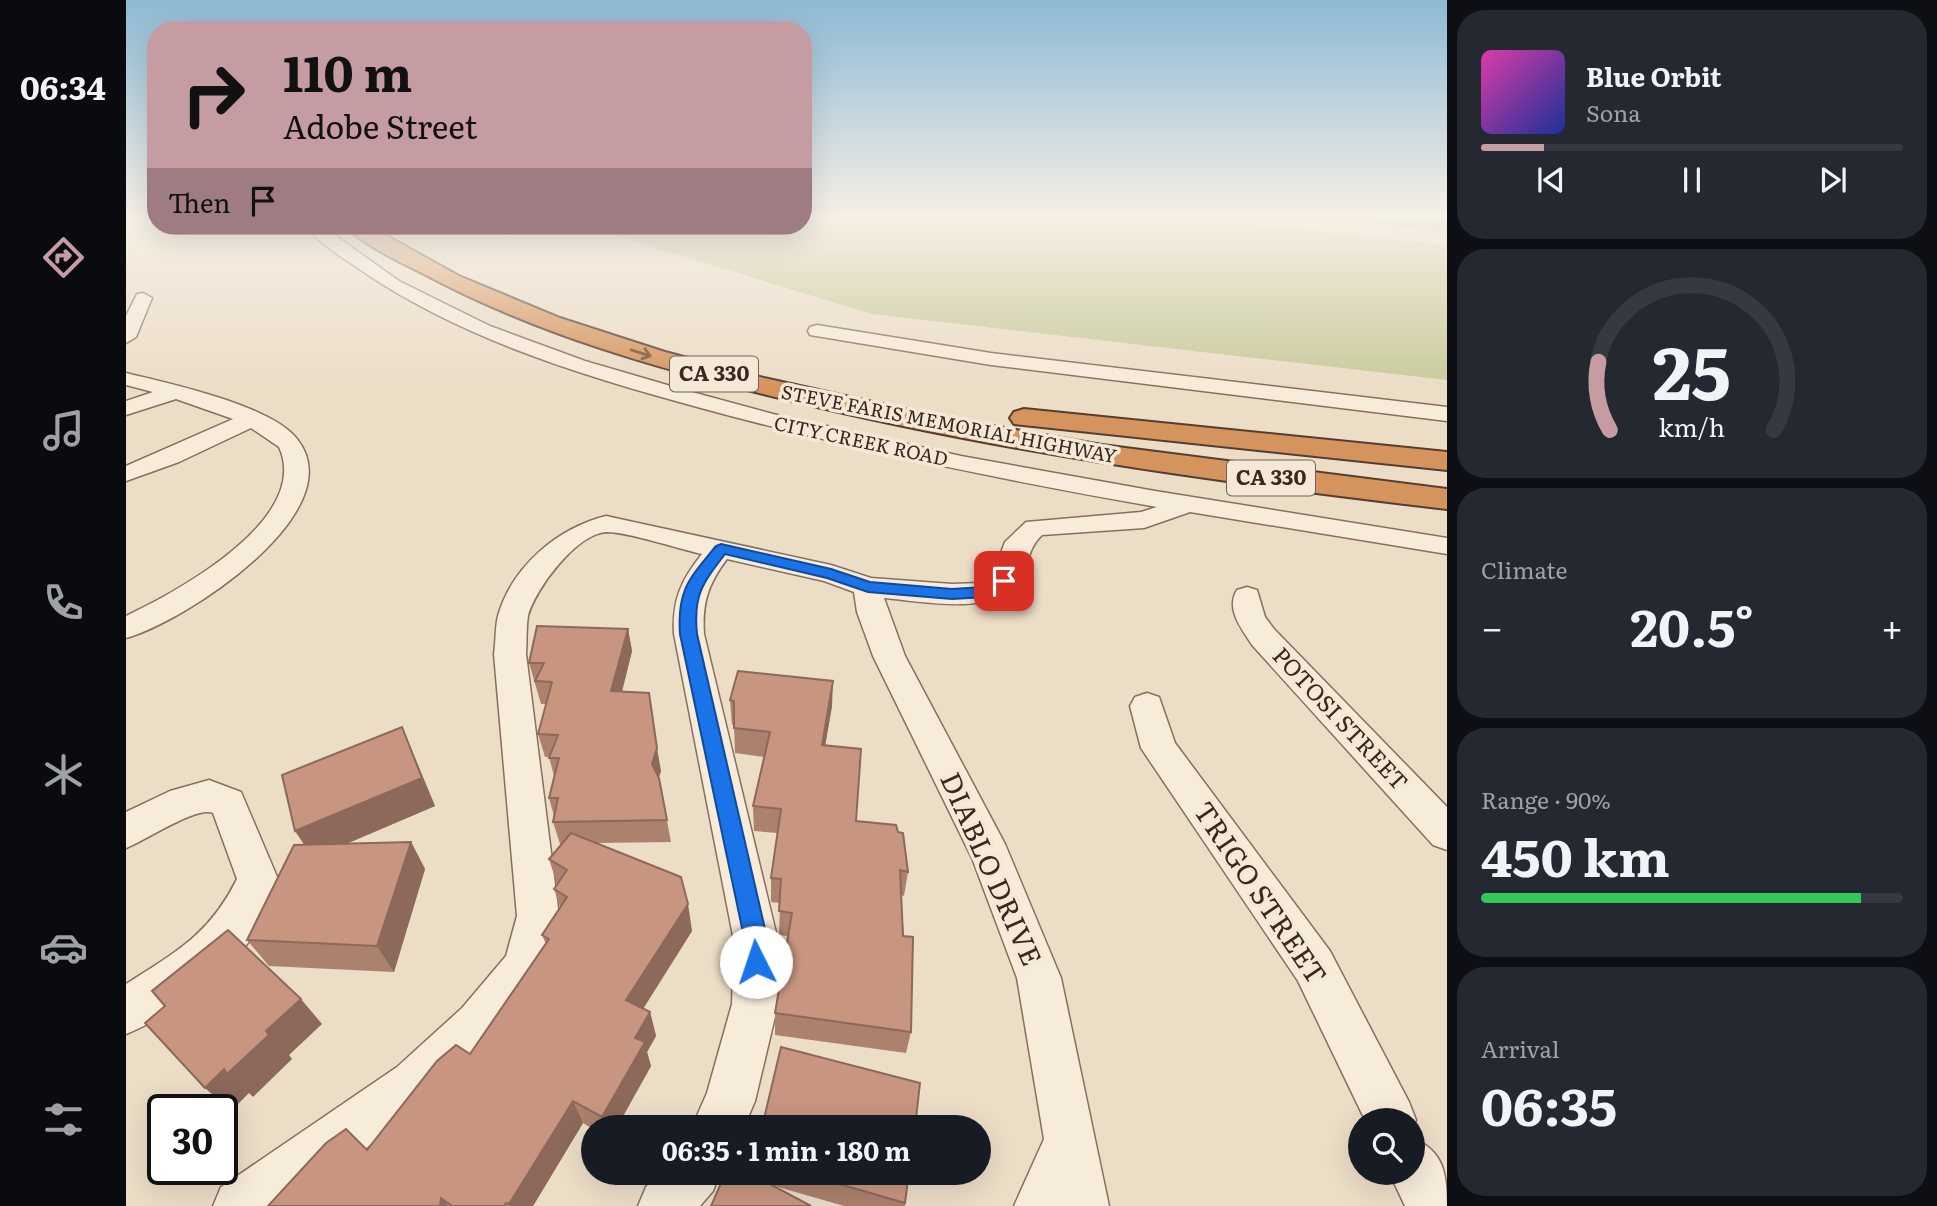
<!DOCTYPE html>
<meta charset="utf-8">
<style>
body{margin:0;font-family:Literata,serif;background:#242831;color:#f1f3f6;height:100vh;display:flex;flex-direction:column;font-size:26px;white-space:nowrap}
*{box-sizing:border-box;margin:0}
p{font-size:23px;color:#9ea1a6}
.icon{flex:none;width:38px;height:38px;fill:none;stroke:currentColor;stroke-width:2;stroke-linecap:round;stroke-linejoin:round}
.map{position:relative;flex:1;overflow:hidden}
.details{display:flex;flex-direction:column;gap:10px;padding:10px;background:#0d0f14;width:490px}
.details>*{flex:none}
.banner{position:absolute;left:21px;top:21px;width:665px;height:214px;border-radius:28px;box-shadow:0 7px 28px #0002;background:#c69ca3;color:#111;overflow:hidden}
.buttons{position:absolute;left:1222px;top:1108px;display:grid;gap:14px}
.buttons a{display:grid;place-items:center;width:77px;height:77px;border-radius:50%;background:#171b24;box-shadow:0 7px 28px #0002;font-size:35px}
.speed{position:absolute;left:21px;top:1094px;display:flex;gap:14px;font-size:35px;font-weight:700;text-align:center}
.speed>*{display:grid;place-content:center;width:91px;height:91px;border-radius:50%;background:#171b24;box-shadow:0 7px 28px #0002;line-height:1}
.speed .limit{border:4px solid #111;border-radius:10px;background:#fff;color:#111}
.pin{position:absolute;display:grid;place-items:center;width:60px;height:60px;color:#fff;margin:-30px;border-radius:14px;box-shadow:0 4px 10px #0006}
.me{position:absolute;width:77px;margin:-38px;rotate:356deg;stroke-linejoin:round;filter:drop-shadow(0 0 5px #0008)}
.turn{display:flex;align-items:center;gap:24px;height:147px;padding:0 21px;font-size:32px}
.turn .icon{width:91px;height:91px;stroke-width:2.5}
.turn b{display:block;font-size:49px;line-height:60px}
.then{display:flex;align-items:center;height:66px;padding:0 21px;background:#0003;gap:14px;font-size:26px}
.big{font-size:52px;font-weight:700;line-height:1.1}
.details .widget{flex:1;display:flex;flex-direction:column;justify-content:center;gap:10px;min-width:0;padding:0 24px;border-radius:28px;background:#242831}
.details .dial{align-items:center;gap:0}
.dial svg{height:182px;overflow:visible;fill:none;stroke:#363941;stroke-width:7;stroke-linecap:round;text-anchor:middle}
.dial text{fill:#f1f3f6;stroke:none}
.song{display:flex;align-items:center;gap:21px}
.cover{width:84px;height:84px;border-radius:10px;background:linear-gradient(135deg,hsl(320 70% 55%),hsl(230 70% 35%))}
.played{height:7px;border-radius:4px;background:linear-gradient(90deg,#c69ca3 15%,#363941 15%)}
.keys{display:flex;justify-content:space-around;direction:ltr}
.heat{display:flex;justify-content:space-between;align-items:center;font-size:38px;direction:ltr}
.charge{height:10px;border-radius:5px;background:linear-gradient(90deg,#34c759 90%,#363941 0)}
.trip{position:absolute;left:455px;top:1115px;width:410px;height:70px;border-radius:35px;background:#171b24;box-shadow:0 7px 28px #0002;font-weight:700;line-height:70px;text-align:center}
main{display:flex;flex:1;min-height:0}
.tabs{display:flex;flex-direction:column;width:126px;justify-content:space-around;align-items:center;background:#090b0e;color:#9ea1a6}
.tabs .icon{width:49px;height:49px}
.tabs .selected{color:#c69ca3}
.tabs b{font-size:32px;color:#f1f3f6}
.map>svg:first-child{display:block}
.green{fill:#c9ca9c}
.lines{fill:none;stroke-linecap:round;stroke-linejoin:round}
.river{fill:#a8c0b6;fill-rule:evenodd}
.minor-casing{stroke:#876f5e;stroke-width:3}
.highway-casing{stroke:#553e31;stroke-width:4}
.minor{fill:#f7ebda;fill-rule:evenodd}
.highway{fill:#d5945e;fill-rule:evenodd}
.wall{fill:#ac816e}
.shaded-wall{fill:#8c695a}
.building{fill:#c89680;stroke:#8c695a;stroke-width:2}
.oneway{stroke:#775439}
.route{fill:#1a73e8;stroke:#114b97;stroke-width:2}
.labels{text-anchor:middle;stroke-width:7;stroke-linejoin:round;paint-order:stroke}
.far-street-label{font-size:19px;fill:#382920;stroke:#f4e8d6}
.shield{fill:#f4e8d6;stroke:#706257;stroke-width:2}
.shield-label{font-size:21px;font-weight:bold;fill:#382920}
.street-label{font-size:23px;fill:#382920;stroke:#f4e8d6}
.near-street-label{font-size:28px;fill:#382920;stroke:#f4e8d6}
</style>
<main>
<nav class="tabs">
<b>06:34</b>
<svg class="icon selected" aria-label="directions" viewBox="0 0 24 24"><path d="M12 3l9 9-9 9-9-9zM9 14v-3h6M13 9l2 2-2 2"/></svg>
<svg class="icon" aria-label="music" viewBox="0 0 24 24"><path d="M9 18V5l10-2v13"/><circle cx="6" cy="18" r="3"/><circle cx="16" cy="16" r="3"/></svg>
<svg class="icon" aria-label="phone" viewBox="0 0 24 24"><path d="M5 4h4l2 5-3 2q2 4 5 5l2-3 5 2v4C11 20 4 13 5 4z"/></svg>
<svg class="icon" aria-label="climate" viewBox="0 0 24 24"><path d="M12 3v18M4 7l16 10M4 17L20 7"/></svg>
<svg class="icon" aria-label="car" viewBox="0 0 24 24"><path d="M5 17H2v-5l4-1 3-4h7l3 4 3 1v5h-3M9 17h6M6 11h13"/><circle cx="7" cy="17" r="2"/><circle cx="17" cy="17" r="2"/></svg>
<svg class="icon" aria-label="filters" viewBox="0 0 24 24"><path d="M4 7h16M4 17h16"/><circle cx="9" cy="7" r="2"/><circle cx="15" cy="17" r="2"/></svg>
</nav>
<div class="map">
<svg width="1321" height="1206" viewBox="0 0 1321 1206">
<rect width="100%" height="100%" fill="#ecddc7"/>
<!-- green -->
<polygon class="green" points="677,217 1060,217 1321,245 1321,380 746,314 458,226 677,226"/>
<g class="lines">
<!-- river -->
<polygon class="river" points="1244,217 1321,217 1321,233 1257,225 1248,222"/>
<defs>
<g id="minor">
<path d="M180,226H196L273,281L364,326L459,361L555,389L647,414L835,456L1029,491L1321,538V554L1064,512L1018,528L916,535C899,551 903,571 889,587C863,615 793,601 758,598L779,656L879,844L935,978L983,1206H888L918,1139L891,978L846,858L747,656L731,612L728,592L698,581L601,559C582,584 576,603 578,634L652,941V1004L629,1101L618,1127H566L581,1093L606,1004L608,941L548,634C546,601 555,580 576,554C553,549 502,532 481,532C451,533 409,589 402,616C400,628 401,642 400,654L433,916L415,982L370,1042L305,1101L160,1206H87L95,1187L271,1067L336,1008L380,956L391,916L368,654C370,641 369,628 372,616C386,566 432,528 480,516L705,565L745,578L826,584L854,583L866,576L879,542L900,522L1015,512L1031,507C877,480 725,449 575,408C460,377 342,341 242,275C222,261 194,245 180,226Z"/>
<polygon points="17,293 26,298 10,337 0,343 0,316 11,294"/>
<polygon points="691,325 865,353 1321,407 1321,421 865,365 684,335 682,331 684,327"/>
<path d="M0,373C41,383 145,405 171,439C229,511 57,623 0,638V616C51,592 186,519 153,447L125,428L53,462L0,481V466L107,419L50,399L0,415V401L27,392L0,385Z"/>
<path d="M1121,587L1131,590L1139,617L1148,629L1321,807V850L1307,845L1126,645C1116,629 1099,609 1111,590Z"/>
<polygon points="1021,693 1033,697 1049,743 1204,951 1283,1102 1290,1120 1286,1130 1286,1120 1239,1120 1172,981 1015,748 1004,706 1009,697"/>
<path d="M83,780L115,792L152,879C145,897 138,918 128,934C104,973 42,1017 0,1034V984C50,952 84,934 111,879L87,813C70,806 19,841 0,848V812L44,791Z"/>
<path d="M1286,1138C1318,1151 1321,1174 1321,1206H1279L1263,1172H1286Z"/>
<polygon points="533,1172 594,1172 587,1191 574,1206 512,1206 520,1187"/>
</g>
<g id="highway">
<path d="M221,226H243L333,276L434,318L539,352L638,378L805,415L976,445L1321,489V509C1099,483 879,453 662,400C537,370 412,335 298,274C278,264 233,243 221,226Z"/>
<polygon points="898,409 1321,452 1321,470 888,424 884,418 888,412"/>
</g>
</defs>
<!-- minor casing -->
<use href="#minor" class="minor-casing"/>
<!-- highway casing -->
<use href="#highway" class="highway-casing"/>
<!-- minor -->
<use href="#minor" class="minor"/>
<!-- highway -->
<use href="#highway" class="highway"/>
</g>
<!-- wall -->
<g class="wall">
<polygon points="502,629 506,651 496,692 535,771 533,777 545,842 470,843 566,931 517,1008 524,1012 530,1036 521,1052 525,1066 491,1127 467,1127 467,1129 457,1123 407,1206 142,1206 241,1150 344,1054 420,944 416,935 434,907 428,889 431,884 423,859 436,844 434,844 427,822 428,816 423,798 428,776 423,757 419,757 412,734 420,704 415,704 403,663"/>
<polygon points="604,700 706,706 699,745 730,821 782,872 778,896 775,895 785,1032 780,1053 649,1035 649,1013 662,936 653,935 654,903 645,902 645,878 651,833 628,831 627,806 638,757 609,753 608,725 606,725"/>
<polygon points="276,727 309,806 220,844 285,842 299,869 268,972 143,966 121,940 178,845"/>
<polygon points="629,1172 783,1172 779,1206 718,1206 645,1185 629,1177"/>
</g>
<!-- shaded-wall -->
<g class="shaded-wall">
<polygon points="502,629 506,651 490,714 485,691"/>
<polygon points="707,681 706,706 695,770 696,745"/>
<polygon points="276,727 309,806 187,858 169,831"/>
<polygon points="531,748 535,771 530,786 526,764"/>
<polygon points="285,842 299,869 268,972 251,946"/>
<polygon points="562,904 566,931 507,1025 500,1000"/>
<polygon points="175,999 196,1024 163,1055 166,1059 127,1097 123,1093 105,1111 79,1088 98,1069"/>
<polygon points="524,1012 530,1036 521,1052 525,1066 491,1127 480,1127 476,1117 509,1038"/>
<polygon points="447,1101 457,1123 407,1206 385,1206 383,1204"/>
<polygon points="315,1198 322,1206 314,1206"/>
</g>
<!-- building -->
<g class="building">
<polygon points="411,626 502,629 485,691 523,693 531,748 526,764 533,778 541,820 427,822 432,798 423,798 433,758 423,758 432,735 412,734 426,682 409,681 418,663 403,663"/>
<polygon points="612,671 707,681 696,745 735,749 730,821 770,825 772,832 777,833 782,872 774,870 777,936 787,937 785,1032 649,1013 666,913 653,911 655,879 645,878 655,809 627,806 644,732 608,728 608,701 604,700"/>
<polygon points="276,727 296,778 169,831 156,775"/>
<polygon points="445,833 555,877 562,904 500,1000 524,1012 509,1038 519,1042 476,1117 447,1101 383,1204 380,1203 378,1206 326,1206 315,1198 314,1206 142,1206 200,1143 220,1129 241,1150 311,1061 330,1045 344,1054 423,939 416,935 441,897 428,889 441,870 423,859"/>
<polygon points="285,842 251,946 121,940 168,845"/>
<polygon points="102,930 175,999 140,1031 143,1035 101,1074 98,1069 79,1088 19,1023 39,1006 26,991"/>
<polygon points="655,1047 794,1083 789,1127 636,1127"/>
<polygon points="600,1172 621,1172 685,1206 585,1206"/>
<polygon points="672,1172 783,1172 779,1203"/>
</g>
<!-- one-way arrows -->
<defs><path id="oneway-shaft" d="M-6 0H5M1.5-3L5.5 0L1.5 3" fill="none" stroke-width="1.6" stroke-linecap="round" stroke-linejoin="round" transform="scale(1.75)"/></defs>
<use class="oneway" href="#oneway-shaft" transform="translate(515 353) rotate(17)"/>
<!-- sky -->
<linearGradient id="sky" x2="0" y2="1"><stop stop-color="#8eb9d4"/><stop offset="0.56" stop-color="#f6f0e6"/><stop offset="1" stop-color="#f6f0e6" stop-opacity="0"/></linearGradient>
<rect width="1321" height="386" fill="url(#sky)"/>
<!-- route -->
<path class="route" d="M595,544L705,569L744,582L826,589L858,587L878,576L886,581L861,597L826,599L742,592L701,578L599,554C576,584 567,596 571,634L642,942L638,971L630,974L622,971L618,962L619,942L554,634C551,590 563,579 590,546Z"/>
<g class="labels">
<!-- far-street labels -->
<g class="far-street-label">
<text transform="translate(823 424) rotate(11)" y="7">STEVE FARIS MEMORIAL HIGHWAY</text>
<text transform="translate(735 441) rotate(12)" y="7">CITY CREEK ROAD</text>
</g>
<!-- shield labels -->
<g class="shield">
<rect x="544" y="356.5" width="88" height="35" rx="5"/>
<rect x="1101" y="460.5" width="88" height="35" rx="5"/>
</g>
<g class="shield-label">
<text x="588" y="381">CA 330</text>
<text x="1145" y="485">CA 330</text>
</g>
<!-- street labels -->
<g class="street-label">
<text transform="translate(1214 719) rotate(47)" y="8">POTOSI STREET</text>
</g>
<!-- near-street labels -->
<g class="near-street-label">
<text transform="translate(865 869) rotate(66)" y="10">DIABLO DRIVE</text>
<text transform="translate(1134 893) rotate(56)" y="10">TRIGO STREET</text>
</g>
</g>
</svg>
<div class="buttons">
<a><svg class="icon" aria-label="search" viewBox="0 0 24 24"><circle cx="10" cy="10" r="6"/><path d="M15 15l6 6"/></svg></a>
</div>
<div class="speed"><div class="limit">30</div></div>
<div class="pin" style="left:878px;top:581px;background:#d93025"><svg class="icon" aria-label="arrive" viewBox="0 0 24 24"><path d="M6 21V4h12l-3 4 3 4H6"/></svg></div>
<svg class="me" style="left:630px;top:962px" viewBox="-20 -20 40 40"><circle r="19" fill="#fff"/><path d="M0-13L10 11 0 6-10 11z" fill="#1a73e8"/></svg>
<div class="trip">06:35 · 1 min · 180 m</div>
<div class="banner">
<div class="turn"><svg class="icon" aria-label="right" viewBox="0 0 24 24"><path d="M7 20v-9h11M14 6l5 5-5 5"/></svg><div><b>110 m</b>Adobe Street</div></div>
<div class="then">Then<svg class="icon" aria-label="arrive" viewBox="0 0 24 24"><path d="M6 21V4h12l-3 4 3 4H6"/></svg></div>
</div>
</div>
<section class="details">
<div class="widget">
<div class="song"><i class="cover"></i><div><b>Blue Orbit</b><p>Sona</p></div></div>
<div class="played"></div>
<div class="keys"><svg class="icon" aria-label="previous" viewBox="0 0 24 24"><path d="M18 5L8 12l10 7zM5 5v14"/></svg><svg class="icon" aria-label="pause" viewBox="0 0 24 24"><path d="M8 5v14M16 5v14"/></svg><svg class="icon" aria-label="next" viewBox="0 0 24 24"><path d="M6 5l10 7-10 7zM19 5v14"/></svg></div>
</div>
<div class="widget dial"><svg viewBox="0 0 100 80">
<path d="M14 69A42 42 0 1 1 86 69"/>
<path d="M14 69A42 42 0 0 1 9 39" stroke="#c69ca3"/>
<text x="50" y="56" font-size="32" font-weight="700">25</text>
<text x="50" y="72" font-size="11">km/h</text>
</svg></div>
<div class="widget"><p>Climate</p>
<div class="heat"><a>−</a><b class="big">20.5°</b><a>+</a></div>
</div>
<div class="widget"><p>Range · 90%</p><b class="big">450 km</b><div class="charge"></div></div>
<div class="widget"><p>Arrival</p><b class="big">06:35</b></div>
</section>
</main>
